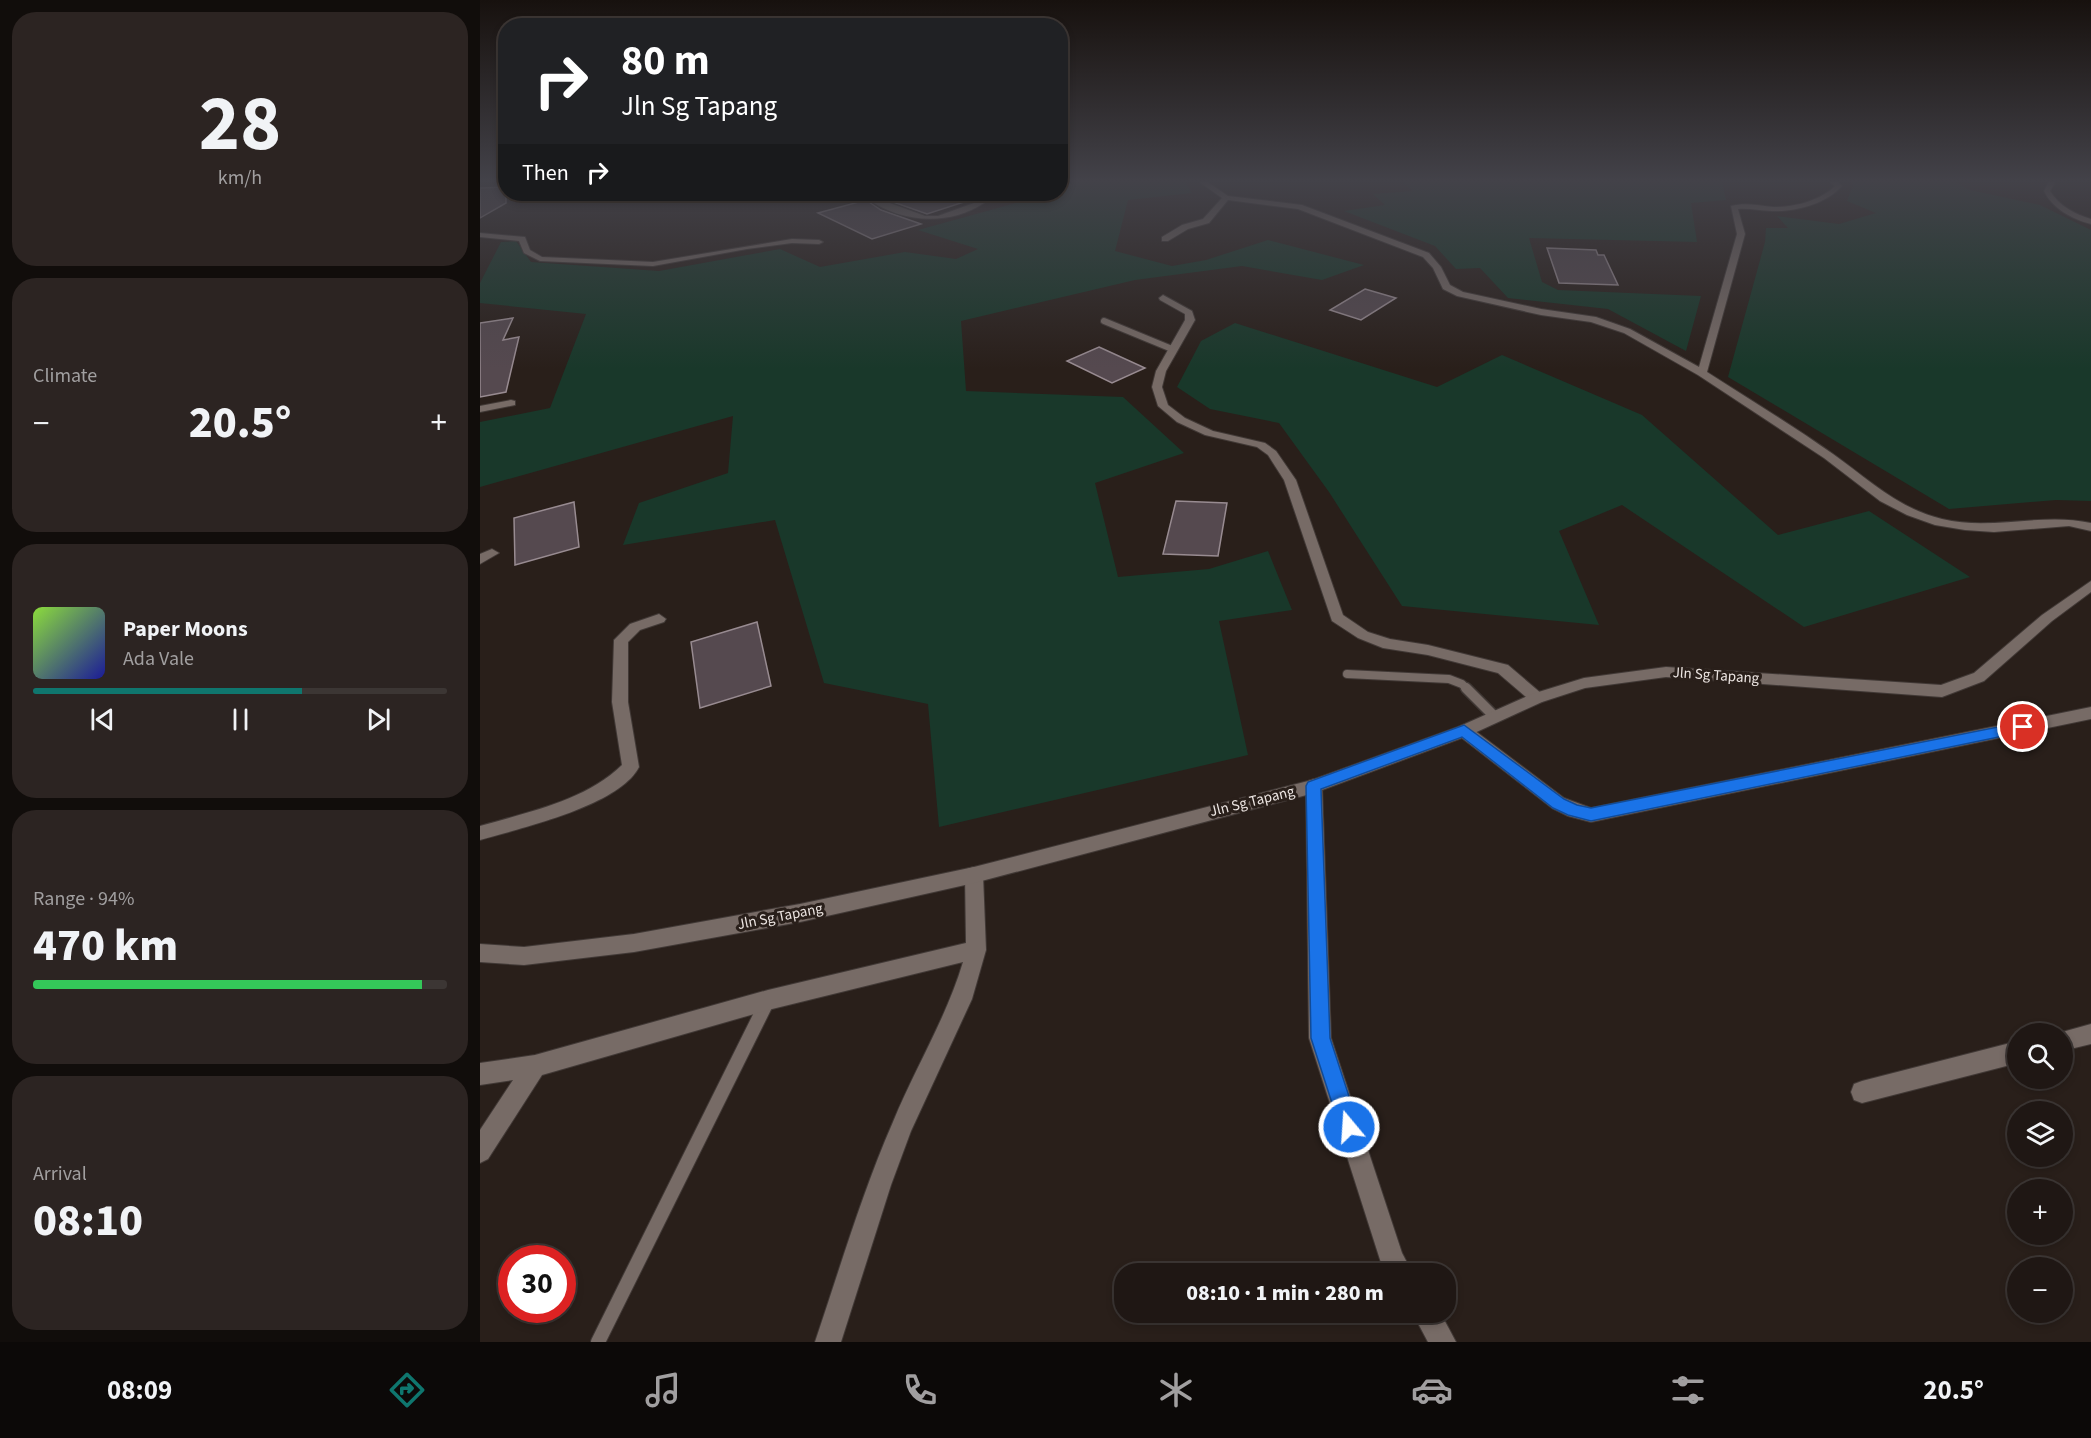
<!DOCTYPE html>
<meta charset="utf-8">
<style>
body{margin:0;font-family:"Source Sans 3",sans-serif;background:#2c2422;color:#f1f3f6;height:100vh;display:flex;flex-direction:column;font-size:22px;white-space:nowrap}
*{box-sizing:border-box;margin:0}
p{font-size:20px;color:#a19fa0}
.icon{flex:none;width:33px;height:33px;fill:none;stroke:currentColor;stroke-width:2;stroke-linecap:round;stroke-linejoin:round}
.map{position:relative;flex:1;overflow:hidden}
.drawer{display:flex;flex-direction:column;gap:12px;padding:12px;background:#110d0b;width:480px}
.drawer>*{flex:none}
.guide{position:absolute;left:18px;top:18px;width:570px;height:183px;border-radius:24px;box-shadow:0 3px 9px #0003,0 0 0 2px #3c3634;background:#202124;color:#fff;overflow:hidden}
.tools{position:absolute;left:1527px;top:1023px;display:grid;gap:12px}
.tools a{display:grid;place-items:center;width:66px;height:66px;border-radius:50%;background:#1f1714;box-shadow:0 3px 9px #0003,0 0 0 2px #3c3634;font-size:30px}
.speed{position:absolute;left:18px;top:1245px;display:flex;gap:12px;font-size:30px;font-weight:700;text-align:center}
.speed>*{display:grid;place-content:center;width:78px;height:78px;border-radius:50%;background:#1f1714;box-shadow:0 3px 9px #0003,0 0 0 2px #3c3634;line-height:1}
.speed .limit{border:9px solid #d22;background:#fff;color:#111}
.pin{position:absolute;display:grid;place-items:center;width:51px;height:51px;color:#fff;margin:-26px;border:3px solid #fff;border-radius:50%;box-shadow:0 2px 6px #0007}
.me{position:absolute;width:66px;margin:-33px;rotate:342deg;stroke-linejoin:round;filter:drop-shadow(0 0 4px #0008)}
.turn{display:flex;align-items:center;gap:21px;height:126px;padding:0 24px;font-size:27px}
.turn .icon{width:78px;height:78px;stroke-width:2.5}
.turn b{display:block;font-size:42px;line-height:51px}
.then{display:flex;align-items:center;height:57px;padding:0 24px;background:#0003;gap:12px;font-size:22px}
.big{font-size:45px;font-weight:800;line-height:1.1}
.drawer .widget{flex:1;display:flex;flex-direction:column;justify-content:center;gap:9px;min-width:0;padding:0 21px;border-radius:24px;background:#2c2422}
.drawer .dial{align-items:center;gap:0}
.dial b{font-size:78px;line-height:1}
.song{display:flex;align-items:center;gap:18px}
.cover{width:72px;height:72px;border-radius:9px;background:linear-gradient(135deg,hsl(90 70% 55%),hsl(240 70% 35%))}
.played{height:6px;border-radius:3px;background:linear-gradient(90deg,#0f766e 65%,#3c3634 65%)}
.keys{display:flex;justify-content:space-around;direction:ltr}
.heat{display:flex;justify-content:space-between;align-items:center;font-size:33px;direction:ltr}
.charge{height:9px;border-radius:4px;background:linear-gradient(90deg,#34c759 94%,#3c3634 0)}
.trip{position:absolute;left:634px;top:1263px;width:342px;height:60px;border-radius:24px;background:#1f1714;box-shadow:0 3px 9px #0003,0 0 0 2px #3c3634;font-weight:800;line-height:60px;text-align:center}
.tabs{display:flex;height:96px;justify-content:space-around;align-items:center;background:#0c0908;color:#a19fa0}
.tabs .icon{width:42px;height:42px}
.tabs .active{color:#0f766e}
.tabs b{font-size:27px;color:#f1f3f6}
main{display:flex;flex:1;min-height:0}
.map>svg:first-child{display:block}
.green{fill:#19382a}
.building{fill:#55494f;stroke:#988b91;stroke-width:1.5}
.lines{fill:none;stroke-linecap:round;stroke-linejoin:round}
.service-far3-casing{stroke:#413936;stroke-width:8}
.service-far2-casing{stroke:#413936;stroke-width:10}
.service-far1-casing{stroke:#413936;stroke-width:13}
.service-casing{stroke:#413936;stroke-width:16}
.minor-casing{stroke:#413936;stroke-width:2}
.tertiary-casing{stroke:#413936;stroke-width:2}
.service-far3{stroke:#776b66;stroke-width:6}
.service-far2{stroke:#776b66;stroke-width:8}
.service-far1{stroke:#776b66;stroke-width:10}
.service{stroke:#776b66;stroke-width:14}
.minor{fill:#776b66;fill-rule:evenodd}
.tertiary{fill:#776b66;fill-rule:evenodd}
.route{fill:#1a73e8;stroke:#114b97;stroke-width:1.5}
.labels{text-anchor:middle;stroke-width:6;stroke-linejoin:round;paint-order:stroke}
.street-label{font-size:15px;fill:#ede6e3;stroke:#291f1a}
</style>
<main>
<section class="drawer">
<div class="widget dial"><b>28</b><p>km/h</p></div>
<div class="widget"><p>Climate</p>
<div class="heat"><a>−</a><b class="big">20.5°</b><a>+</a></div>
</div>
<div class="widget">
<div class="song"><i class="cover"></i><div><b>Paper Moons</b><p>Ada Vale</p></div></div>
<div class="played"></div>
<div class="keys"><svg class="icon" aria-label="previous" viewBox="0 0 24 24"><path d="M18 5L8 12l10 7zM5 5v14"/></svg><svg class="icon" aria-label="pause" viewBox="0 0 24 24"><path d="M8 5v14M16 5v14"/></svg><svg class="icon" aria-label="next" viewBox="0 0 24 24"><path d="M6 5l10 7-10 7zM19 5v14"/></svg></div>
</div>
<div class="widget"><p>Range · 94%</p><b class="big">470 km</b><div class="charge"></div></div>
<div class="widget"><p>Arrival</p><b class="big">08:10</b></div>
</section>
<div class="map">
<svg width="1611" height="1342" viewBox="0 0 1611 1342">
<rect width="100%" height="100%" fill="#291f1a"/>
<!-- green -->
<g class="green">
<polygon points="585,181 705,181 712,193 648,200 635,251 692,266 726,260 788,240 884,265 842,280 762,266 655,280 481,321 486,391 643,397 704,453 615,483 638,577 729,569 788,551 812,610 739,621 768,755 459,827 448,704 344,683 295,520 143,545 159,503 248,473 253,416 0,487 0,422 70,408 106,314 0,303 0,283 21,242 36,241 51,262 179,271 300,249 340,267 425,252 476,259 498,249 438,230 536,203 516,194 580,194 581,183"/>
<polygon points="921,181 1242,181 1246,200 1211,203 1217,242 1049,238 1062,282 1078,290 1221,296 1206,351 1128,309 1028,298 1000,268 976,269 955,246 864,211 905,205 893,194 933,191"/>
<polygon points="1371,181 1474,181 1490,190 1560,205 1611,230 1611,501 1576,500 1469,509 1248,377 1285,242 1286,228 1308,228 1297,216 1359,224 1396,213 1367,201 1373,185"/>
<polygon points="755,323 957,387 1022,355 1162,415 1298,535 1389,511 1490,577 1324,627 1142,505 1079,531 1119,625 922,606 849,492 799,423 730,409 697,387 721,341"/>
</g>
<!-- building -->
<g class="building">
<polygon points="26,187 26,203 0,218 0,188"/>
<polygon points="447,194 477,194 487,201 447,214 416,203"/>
<polygon points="386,200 401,210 441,224 392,239 338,213"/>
<polygon points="1067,248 1116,250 1118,255 1124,255 1138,285 1079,283"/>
<polygon points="885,289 916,298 881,320 850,310"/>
<polygon points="33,318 23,340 39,337 26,392 0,397 0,323"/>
<polygon points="619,347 665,368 632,383 587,361"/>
<polygon points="696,501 747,503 738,556 683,554"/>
<polygon points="94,502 99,547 35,565 34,518"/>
<polygon points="277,622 291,686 220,708 211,642"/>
</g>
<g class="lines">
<defs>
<polyline id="service-far3" points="624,321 692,349"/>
<polyline id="service-far2" points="867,674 969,679 982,684 988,690"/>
<polyline id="service-far1" points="986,688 1014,716"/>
<polyline id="service" points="118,1342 287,1002"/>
<g id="minor">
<path d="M718,181H726L748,196L822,205L949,253L961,267L970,285L983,292L1061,309L1116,317L1150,329L1219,367L1257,234L1251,206C1266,202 1279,206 1294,207C1314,207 1340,201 1355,186L1349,181H1357L1362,186C1346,204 1315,212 1292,211C1280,211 1269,208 1258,209L1265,234L1227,372C1269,399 1312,425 1353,454C1388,479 1419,509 1462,519C1512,531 1562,512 1611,523V531L1589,526L1514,532L1485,530L1455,525L1427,515L1400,501L1344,458L1218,375L1144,333L1111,322L1061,315L977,296L963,289L953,268L943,257L818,209L748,200L729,223L708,229L688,241H682V237L702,225L723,219L742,198Z"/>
<path d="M1569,181H1576L1570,191C1579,206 1595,214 1611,219V224C1592,219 1573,209 1564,191Z"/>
<path d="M479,194H487L504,203C469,226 423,223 389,200L396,198L445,216H458L494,203Z"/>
<polygon points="0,233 45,237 50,250 62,257 173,262 312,239 339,240 343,242 339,244 312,243 267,249 173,266 60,261 44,253 39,241 0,237"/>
<polygon points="683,295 712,311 715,320 686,371 682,387 688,405 705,418 733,431 785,443 796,451 816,480 863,615 888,632 910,639 948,645 1028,665 1062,694 1065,698 1062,702 1052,702 1018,673 948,655 903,648 878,638 852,621 804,480 788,455 777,447 725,435 697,422 678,406 672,387 676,371 705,320 705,314 680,300 679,298"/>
<polygon points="31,400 35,401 35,405 0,412 0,406"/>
<polygon points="12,549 19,553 0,564 0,554"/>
<path d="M179,614L186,619L184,622L160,630L148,642V702L159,767C139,806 41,828 0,840V826C48,812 105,801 142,765L132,702L134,640L150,624Z"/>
<polygon points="1611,707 1611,719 1111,822 1088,816 1072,808 978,735 976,731 978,727 990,727 1084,798 1111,808"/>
<polygon points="834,779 840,781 842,786 851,1038 922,1253 933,1274 906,1274 903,1269 829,1038 826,786 828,781"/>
<path d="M494,867L501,869L503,875L506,950L492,999L431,1131L411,1185L361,1342H335C360,1268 382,1193 413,1122C435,1068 466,1019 483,962L288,1010L62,1075L8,1159L0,1163V1130L33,1080L0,1085V1063L55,1055L288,990L486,943L485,875L487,869Z"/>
<polygon points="1611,1024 1611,1044 1582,1051 1582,1034 1575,1034"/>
<polygon points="1538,1041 1538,1063 1382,1103 1374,1100 1371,1092 1374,1084 1382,1081"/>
<polygon points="932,1312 960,1312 976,1342 948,1342"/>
</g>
<polygon id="tertiary" points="1611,581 1611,592 1572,621 1504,681 1462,697 1186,677 1105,688 1062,702 990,735 834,793 494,883 320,922 154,952 44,965 0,962 0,944 44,947 154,934 320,904 494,867 832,780 978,727 1052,694 1104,678 1186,667 1461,685 1494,673 1562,615"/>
</defs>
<!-- service-far3 casing -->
<use href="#service-far3" class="service-far3-casing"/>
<!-- service-far2 casing -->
<use href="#service-far2" class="service-far2-casing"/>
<!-- service-far1 casing -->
<use href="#service-far1" class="service-far1-casing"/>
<!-- service casing -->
<use href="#service" class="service-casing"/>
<!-- minor casing -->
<use href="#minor" class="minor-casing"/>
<!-- tertiary casing -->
<use href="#tertiary" class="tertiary-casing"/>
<!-- service-far3 -->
<use href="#service-far3" class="service-far3"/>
<!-- service-far2 -->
<use href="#service-far2" class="service-far2"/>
<!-- service-far1 -->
<use href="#service-far1" class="service-far1"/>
<!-- service -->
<use href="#service" class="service"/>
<!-- minor -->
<use href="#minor" class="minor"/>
<!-- tertiary -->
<use href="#tertiary" class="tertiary"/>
</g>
<!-- sky -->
<linearGradient id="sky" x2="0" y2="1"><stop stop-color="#17110e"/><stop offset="0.49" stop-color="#434249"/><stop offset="1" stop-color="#434249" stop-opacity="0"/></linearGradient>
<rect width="1611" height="369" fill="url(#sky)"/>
<!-- route -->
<polygon class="route" points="1543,722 1548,723 1550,727 1548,731 1111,821 1088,815 1073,808 982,737 841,789 850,1038 879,1127 876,1134 869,1137 862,1134 831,1038 826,786 828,782 984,725 1084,799 1097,805 1111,808"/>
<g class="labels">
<!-- street labels -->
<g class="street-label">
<text transform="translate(1236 675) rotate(4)" y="5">Jln Sg Tapang</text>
<text transform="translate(772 801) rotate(-14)" y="5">Jln Sg Tapang</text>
<text transform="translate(300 916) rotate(-11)" y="5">Jln Sg Tapang</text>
</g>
</g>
</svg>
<div class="tools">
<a><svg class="icon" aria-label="search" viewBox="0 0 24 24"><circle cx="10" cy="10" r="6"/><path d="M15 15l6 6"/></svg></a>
<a><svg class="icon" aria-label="layers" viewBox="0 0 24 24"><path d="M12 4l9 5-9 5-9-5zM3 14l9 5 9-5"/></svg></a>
<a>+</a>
<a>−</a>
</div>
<div class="speed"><div class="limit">30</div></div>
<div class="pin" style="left:1543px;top:727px;background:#d93025"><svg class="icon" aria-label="arrive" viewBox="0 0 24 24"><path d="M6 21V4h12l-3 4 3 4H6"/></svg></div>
<svg class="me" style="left:869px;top:1127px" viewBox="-20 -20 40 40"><circle r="17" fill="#1a73e8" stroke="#fff" stroke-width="3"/><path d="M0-11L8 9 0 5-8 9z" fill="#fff"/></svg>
<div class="trip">08:10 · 1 min · 280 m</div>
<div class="guide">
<div class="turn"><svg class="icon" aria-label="right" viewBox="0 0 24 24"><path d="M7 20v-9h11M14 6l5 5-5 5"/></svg><div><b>80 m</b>Jln Sg Tapang</div></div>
<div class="then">Then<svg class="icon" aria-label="right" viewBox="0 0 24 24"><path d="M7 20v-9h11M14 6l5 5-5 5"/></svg></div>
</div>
</div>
</main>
<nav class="tabs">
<b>08:09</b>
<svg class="icon active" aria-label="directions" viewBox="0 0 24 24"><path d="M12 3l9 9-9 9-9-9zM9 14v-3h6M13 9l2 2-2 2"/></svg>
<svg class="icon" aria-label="music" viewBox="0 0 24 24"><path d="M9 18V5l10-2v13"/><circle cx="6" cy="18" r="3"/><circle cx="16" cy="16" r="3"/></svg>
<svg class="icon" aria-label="phone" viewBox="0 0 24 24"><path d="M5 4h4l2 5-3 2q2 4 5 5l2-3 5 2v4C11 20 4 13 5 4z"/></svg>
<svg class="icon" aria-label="climate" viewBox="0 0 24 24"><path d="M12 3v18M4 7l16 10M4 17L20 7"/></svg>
<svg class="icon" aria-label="car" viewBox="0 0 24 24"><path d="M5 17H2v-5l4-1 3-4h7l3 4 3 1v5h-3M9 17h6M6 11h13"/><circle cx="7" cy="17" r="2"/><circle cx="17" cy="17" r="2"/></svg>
<svg class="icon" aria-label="filters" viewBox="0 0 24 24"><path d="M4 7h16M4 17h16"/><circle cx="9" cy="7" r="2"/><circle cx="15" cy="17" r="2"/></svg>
<b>20.5°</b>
</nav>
